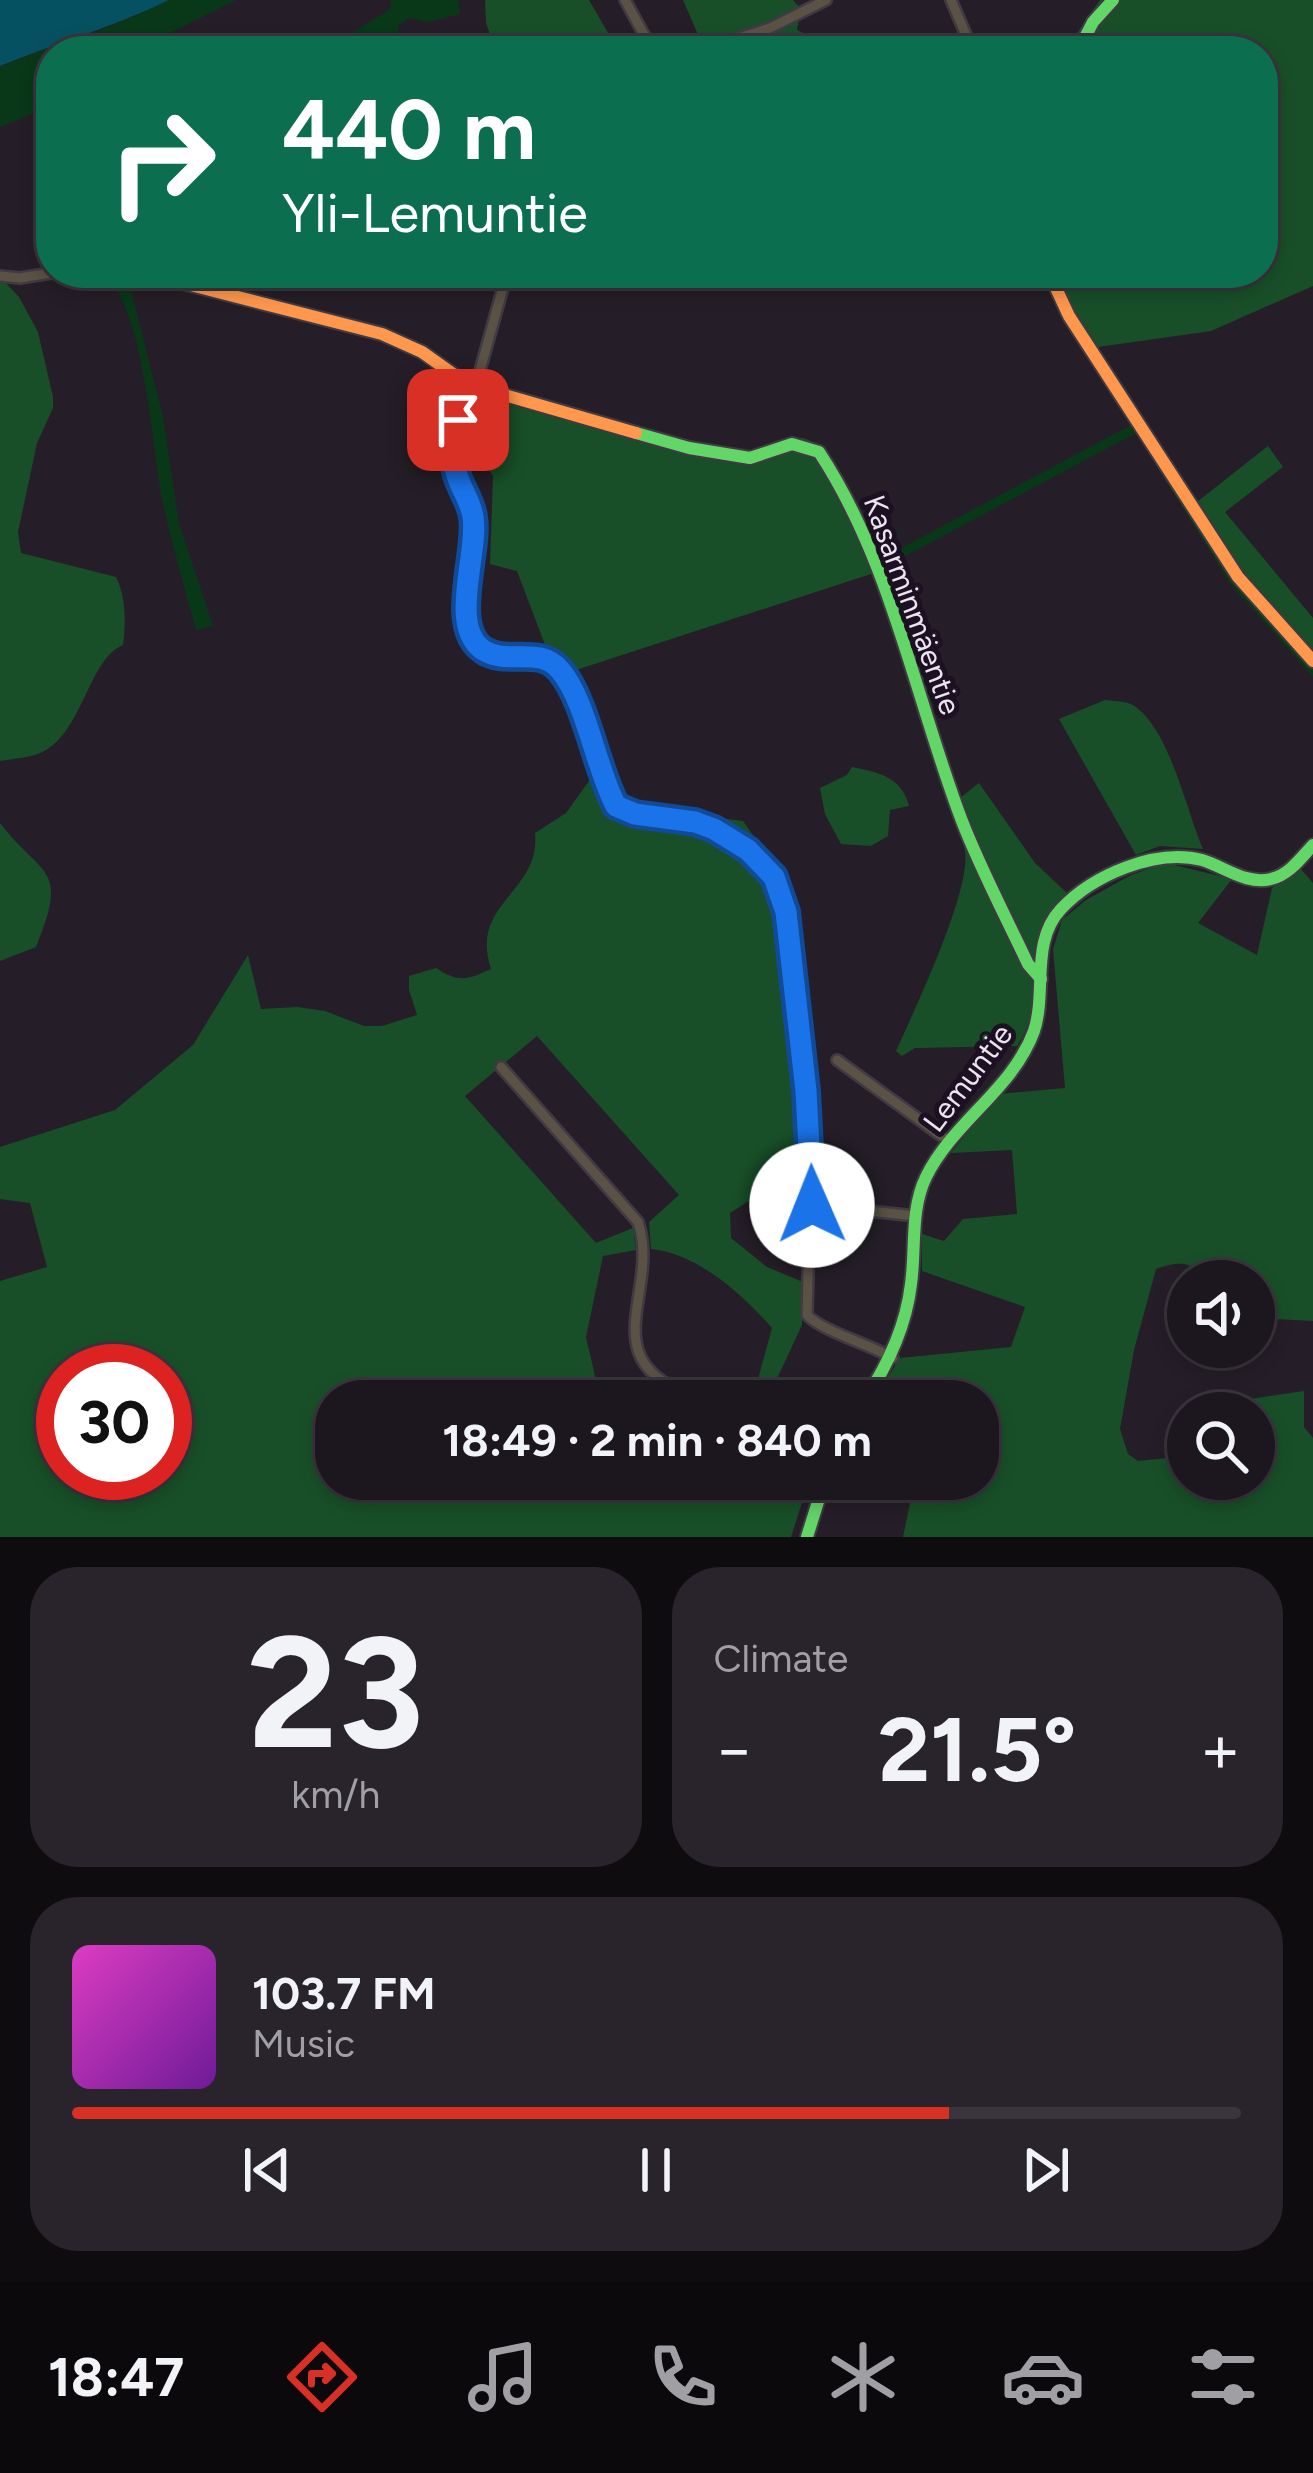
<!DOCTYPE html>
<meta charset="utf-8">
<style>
body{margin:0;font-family:Figtree,sans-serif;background:#29232b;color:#f1f3f6;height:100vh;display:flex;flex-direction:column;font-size:45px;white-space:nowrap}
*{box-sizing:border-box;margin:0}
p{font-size:39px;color:#a09fa4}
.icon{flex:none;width:66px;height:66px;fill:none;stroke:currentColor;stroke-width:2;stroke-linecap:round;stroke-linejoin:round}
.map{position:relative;height:1537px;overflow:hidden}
.details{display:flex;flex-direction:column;gap:30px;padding:30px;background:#0f0c10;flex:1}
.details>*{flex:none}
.banner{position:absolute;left:36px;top:36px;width:1242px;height:252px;border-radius:48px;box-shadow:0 6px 18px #0003,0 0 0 3px #3a353c;background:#0b6e4f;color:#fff;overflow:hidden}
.tools{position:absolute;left:1167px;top:1260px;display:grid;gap:24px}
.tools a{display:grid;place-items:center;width:108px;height:108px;border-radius:50%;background:#1c161e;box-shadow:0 6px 18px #0003,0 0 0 3px #3a353c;font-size:60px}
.speed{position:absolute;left:36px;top:1344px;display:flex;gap:24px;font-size:60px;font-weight:700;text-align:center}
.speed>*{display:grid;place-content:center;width:156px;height:156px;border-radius:50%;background:#1c161e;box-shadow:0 6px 18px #0003,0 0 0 3px #3a353c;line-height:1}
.speed .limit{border:18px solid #d22;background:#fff;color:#111}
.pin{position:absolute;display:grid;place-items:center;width:102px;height:102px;color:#fff;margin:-51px;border-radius:24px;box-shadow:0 6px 18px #0006}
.me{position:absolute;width:132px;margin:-66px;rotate:359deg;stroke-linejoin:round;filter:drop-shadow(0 0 9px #0008)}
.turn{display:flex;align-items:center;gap:42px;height:252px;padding:0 48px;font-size:54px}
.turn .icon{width:156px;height:156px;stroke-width:2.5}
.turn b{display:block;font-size:84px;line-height:102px}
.big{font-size:90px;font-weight:700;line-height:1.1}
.details .widget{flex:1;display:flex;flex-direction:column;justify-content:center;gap:18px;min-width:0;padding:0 42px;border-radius:48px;background:#29232b}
.details .dial{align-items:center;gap:0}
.dial b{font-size:156px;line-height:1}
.song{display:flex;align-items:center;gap:36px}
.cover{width:144px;height:144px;border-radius:18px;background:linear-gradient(135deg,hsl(310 70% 55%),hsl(280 70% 35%))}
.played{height:12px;border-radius:6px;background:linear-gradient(90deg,#d93025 75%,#3a353c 75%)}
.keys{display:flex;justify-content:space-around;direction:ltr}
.heat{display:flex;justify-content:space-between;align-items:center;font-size:66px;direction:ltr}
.details .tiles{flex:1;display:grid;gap:30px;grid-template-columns:1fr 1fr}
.widget:last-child{grid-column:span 2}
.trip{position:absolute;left:315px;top:1380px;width:684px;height:120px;border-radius:48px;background:#1c161e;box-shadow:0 6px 18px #0003,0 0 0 3px #3a353c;font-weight:700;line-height:120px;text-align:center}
.dock{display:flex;height:192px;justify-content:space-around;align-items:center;background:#0b090c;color:#a09fa4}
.dock .icon{width:84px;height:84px}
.dock .active{color:#d93025}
.dock b{font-size:54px;color:#f1f3f6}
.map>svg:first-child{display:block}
.green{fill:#083818}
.forest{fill:#184f28;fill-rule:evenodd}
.water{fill:#065161}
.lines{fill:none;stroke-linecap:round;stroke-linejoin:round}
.street-casing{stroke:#403a43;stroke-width:14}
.fast-casing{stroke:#403a43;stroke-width:16}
.slow-casing{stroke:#403a43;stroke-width:16}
.street{stroke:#5a5244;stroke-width:9}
.fast{stroke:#63d668;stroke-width:12}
.slow{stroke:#ff974d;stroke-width:12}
.route-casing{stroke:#114b97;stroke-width:30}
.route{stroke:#1a73e8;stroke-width:21}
.labels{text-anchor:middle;stroke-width:10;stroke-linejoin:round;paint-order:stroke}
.street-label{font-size:30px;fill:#ebe3ef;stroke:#1c1122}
</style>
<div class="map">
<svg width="1313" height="1537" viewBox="0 0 1313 1537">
<rect width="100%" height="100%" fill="#251e28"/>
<!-- green -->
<g class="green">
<path d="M169,0H236L134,51H51V94L39,100L38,111L0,127V66C56,44 115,28 169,0Z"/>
<polygon points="391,0 458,0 460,14 430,22 409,18 399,25 395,51 333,51 333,45 390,9"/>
<path d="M101,273H158L279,312L137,278L129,283L163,417L179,524L213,626L196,630C185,588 172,546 163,503C152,452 145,302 101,273Z"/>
<polygon points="1041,273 1057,273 1098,347 1225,550 1313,656 1313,677 1231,585 1136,433 883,568 960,798 950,806 874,573 879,560 1131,425 1063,321"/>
</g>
<!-- forest -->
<g class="forest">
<polygon points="485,0 589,0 615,45 609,51 506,51 494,46 486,23"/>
<polygon points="683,0 793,0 801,9 797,30 839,51 705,51"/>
<polygon points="1100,0 1313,0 1313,286 1211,331 1098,347 1073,309 1057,273 1263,273 1263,51 1071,51 1075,36"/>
<path d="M0,277L19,297L38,332L53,397V408L37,443L18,532L21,553L116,577C126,597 126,623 123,645C89,659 84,727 46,750C33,758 15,758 0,761Z"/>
<path d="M485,382C571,406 657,436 745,452C780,458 791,415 828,455L874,573L573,671L615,791L627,806L743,821L790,888L807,1027L795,1031L806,1165L730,1213L731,1238L767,1267L803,1282L802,1325L768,1398L755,1390L772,1328C741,1293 698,1254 651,1249L649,1222L679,1195L537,1036L465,1096L596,1243L633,1228L636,1250L603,1256L586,1337L598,1389L616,1401H336V1479H797L808,1484L791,1537H0V1281L47,1267L30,1203L0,1199V1147L115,1110L193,1045L248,955L261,1009L297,1007L325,1011L364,1026H382L417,1015L409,990V976L436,968C459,983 467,980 491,969C469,902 541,893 535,833L566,813L594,774L517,571L490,564L493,476L472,446ZM63,1371H165V1473H63Z"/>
<path d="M1268,446L1283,467L1225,512L1313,618V656C1269,607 1230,559 1197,502Z"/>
<path d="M1105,700C1114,701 1126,701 1133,705C1170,729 1186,810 1203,849L1160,846L1136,855L1059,719Z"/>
<path d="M852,767C878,772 902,777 909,806L890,810L888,836L871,846L841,844L825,814L820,788L847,775Z"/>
<path d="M979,783L1035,863L1068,894C1025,931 1048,1002 1017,1046L915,1048L902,1056L896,1051C914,1011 971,891 965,852C963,837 955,821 950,806Z"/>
<path d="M0,823C42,878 70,865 36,947L0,961Z"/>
<path d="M1166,863L1232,879L1198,923L1257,955L1272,888L1300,868L1313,883V1321L1254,1318V1281H1210C1191,1262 1182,1260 1156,1269L1134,1350L1120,1429L1128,1454L1138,1461L1188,1456V1479H1254V1413H1212L1211,1405L1304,1391V1427L1313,1438V1537H903L915,1479H978V1401H873L900,1358L1011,1347L1025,1307L922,1271V1234L944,1241L963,1219L1017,1214L1012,1150L951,1153L999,1094L1065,1088L1053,949L1062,920L1086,900L1131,875Z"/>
</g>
<!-- water -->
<path class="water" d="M0,0H169C114,27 56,43 0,66Z"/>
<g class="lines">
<defs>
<g id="street">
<polyline points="625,0 653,51"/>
<polyline points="951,0 973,51"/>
<polyline points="698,51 770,28 826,0"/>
<polyline points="0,276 20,278 51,273"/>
<path d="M467,384C460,412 447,446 457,475C463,493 474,507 474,527C475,569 450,617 485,652L545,658L563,673L616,806C635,818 658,816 680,819C731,827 775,861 786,912L811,1157L807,1315C820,1330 871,1345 893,1358"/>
<polyline points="476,385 507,273"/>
<polyline points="837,1060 950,1142"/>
<path d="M501,1067L638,1222C661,1291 591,1358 690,1395C711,1402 735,1395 756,1401"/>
<polyline points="812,1205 916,1216"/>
</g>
<g id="fast">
<polyline points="1078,51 1093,22 1113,0"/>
<path d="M636,433L689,448L750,458L792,444L819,452C892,563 915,698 962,821C981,870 1006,917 1028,964L1041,979"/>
<path d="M864,1401C888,1365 906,1327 911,1284C916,1249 910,1210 926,1177C953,1122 1013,1089 1034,1031C1047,991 1030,942 1061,909C1093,875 1156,848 1202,860C1225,867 1246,885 1271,879C1289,875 1301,858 1313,845"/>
<polyline points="807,1537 825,1479"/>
</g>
<g id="slow">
<polyline points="144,273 382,334 422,352 467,384 636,433"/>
<polyline points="1049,273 1069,316 1238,577 1313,661"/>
</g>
</defs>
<!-- street casing -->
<use href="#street" class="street-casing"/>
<!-- fast casing -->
<use href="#fast" class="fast-casing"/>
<!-- slow casing -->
<use href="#slow" class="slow-casing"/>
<!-- street -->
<use href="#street" class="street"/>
<!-- fast -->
<use href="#fast" class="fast"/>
<!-- slow -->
<use href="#slow" class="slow"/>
</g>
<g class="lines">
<defs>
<path id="route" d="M458,420C455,438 451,457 457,475C461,489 471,502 473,517C479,552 448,626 483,650C508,666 539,645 560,670C586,700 596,769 616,806L635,814L695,822L714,829L748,850L774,877L786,912L806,1091L812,1205"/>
</defs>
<!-- route casing -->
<use href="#route" class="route-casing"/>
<!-- route -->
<use href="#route" class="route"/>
</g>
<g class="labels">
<!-- street labels -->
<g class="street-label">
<text transform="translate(912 605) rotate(70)" y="10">Kasarminmäentie</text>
<text transform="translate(968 1078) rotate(-53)" y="10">Lemuntie</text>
</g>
</g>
</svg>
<div class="tools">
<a><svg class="icon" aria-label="sound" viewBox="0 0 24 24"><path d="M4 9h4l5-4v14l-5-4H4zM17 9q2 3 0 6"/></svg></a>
<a><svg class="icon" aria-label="search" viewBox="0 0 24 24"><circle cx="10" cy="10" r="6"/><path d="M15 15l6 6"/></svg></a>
</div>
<div class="speed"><div class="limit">30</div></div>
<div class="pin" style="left:458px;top:420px;background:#d93025"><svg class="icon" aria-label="arrive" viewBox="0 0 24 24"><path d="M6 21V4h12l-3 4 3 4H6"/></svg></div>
<svg class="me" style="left:812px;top:1205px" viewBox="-20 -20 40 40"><circle r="19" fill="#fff"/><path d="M0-13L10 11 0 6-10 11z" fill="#1a73e8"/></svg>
<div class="trip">18:49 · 2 min · 840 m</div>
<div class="banner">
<div class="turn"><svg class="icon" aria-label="right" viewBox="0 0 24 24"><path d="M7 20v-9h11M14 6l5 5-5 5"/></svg><div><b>440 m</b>Yli-Lemuntie</div></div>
</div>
</div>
<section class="details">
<div class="tiles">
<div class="widget dial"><b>23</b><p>km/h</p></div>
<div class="widget"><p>Climate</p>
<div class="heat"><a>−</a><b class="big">21.5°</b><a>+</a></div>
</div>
<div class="widget">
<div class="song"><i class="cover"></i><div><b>103.7 FM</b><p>Music</p></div></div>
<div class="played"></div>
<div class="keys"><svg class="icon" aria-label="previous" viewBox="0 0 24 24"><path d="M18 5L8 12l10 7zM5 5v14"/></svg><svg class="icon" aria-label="pause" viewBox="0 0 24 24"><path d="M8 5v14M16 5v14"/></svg><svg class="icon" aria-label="next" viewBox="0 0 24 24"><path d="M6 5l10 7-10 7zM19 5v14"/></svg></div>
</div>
</div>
</section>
<nav class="dock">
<b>18:47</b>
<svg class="icon active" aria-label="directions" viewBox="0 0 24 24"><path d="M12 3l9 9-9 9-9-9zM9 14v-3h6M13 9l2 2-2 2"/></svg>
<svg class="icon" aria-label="music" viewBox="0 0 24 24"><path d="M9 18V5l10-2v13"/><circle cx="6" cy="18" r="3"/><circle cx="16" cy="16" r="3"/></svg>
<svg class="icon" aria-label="phone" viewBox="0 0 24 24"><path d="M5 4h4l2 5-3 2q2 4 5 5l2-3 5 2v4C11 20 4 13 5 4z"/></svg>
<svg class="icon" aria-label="climate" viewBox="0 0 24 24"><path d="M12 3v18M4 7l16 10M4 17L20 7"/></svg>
<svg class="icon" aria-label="car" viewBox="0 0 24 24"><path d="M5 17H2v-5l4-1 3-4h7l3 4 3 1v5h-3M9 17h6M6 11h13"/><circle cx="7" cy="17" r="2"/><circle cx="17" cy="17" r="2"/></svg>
<svg class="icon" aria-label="filters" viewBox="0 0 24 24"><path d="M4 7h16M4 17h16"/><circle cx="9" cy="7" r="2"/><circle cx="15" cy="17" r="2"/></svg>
</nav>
